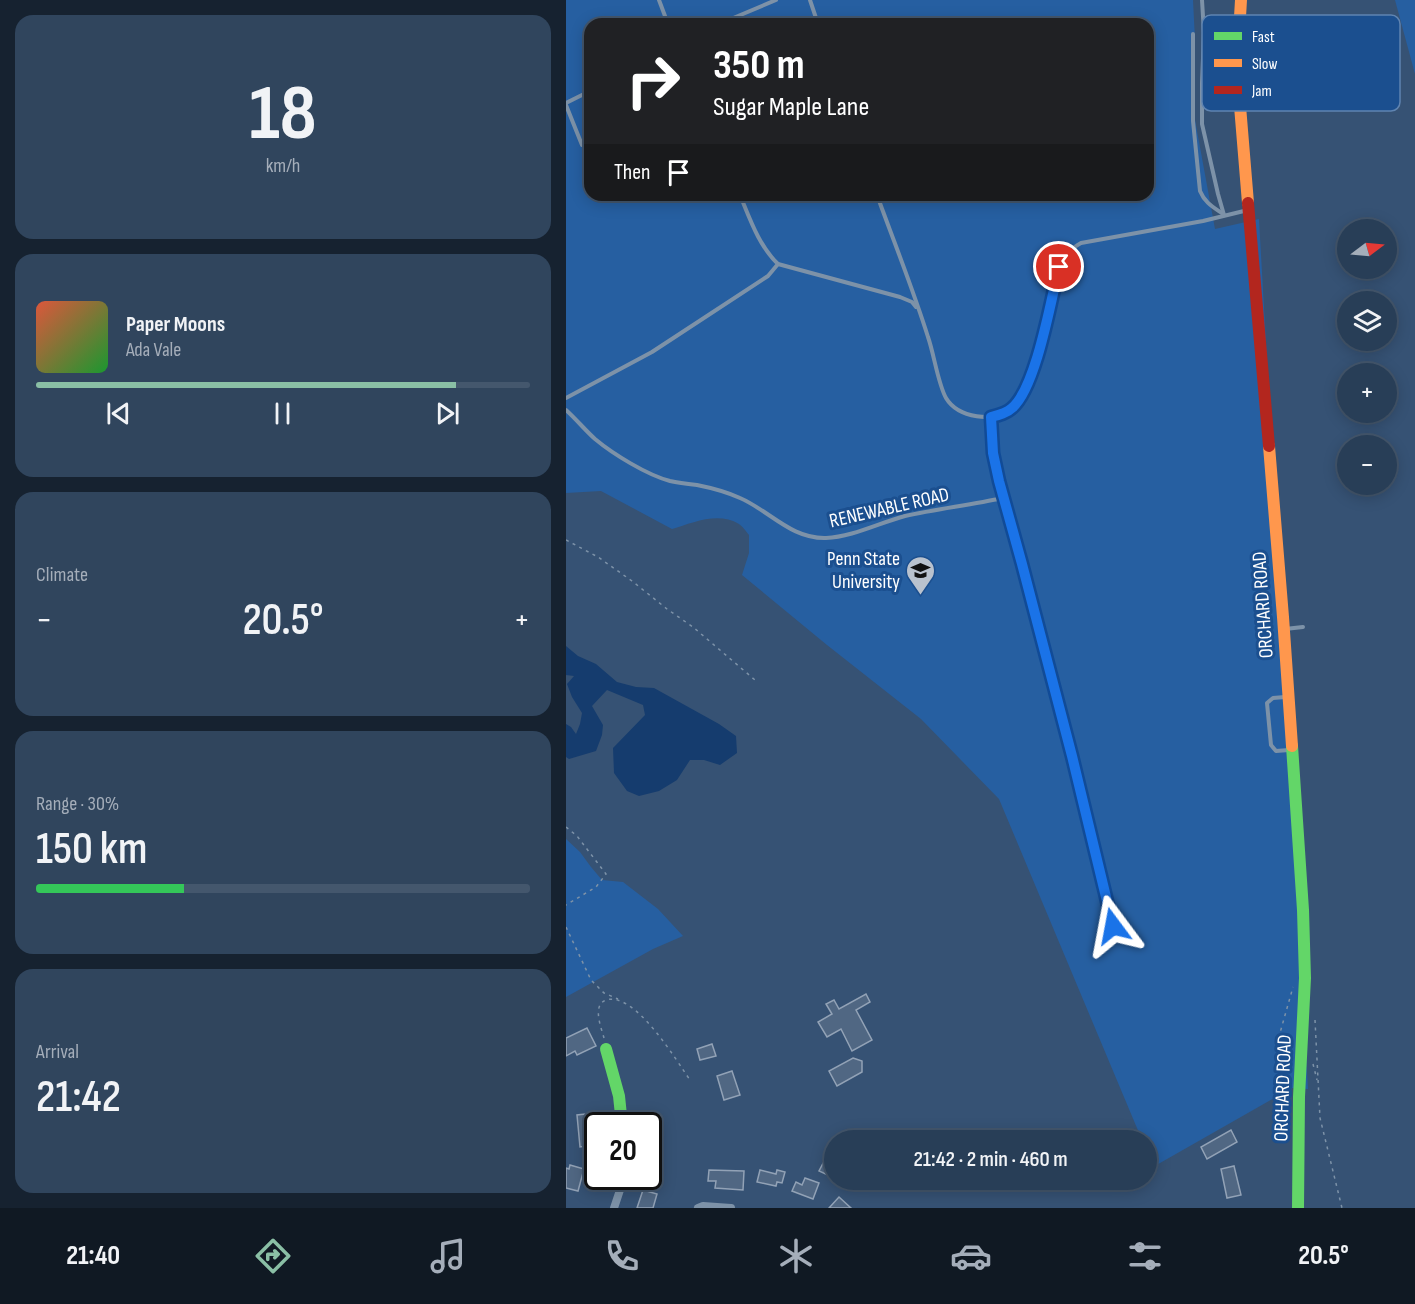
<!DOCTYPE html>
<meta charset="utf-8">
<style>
body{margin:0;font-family:"Sofia Sans Condensed",sans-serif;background:#30455d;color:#f1f3f6;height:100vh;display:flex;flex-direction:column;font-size:22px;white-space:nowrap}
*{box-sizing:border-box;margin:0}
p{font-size:20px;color:#a5aeba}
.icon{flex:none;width:33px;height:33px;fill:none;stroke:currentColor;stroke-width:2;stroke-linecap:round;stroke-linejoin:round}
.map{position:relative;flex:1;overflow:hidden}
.details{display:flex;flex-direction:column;gap:15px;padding:15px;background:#162230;width:566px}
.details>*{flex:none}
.banner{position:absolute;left:18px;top:18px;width:570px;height:183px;border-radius:18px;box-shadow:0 3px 15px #0003,0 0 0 2px #44576d;background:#202124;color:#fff;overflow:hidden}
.needle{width:39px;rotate:74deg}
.tools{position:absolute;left:771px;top:219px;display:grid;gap:12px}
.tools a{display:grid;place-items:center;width:60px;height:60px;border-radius:50%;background:#283e57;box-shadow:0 3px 15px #0003,0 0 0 2px #44576d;font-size:30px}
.speed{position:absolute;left:18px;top:1112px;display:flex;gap:12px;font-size:30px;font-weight:700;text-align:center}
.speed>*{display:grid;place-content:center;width:78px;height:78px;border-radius:50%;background:#283e57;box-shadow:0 3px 15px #0003,0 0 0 2px #44576d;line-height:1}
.speed .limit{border:3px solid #111;border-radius:9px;background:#fff;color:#111}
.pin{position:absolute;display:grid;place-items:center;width:51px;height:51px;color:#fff;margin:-26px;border:3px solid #fff;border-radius:50%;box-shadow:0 2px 6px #0007}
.me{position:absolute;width:66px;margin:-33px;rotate:347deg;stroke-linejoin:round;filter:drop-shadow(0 0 4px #0008)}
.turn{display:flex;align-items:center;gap:21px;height:126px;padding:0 30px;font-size:27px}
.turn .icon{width:78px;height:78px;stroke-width:2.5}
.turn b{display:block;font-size:42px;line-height:51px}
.then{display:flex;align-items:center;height:57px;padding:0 30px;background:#0003;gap:12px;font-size:22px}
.big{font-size:45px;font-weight:600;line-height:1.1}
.details .widget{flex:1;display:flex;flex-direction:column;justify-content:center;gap:9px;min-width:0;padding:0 21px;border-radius:18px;background:#30455d}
.details .dial{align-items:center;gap:0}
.dial b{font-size:78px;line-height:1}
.song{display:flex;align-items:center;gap:18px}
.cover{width:72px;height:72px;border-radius:9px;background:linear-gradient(135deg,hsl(10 70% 55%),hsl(130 70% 35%))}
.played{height:6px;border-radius:3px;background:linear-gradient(90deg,#8abfa5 85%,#44576d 85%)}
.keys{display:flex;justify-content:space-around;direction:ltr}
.heat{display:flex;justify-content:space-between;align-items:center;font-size:33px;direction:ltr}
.charge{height:9px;border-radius:4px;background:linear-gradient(90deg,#34c759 30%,#44576d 0)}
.trip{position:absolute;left:258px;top:1130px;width:333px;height:60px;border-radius:30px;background:#283e57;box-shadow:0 3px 15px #0003,0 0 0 2px #44576d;font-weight:600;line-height:60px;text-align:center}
.tabs{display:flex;height:96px;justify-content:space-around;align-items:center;background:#101923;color:#a5aeba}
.tabs .icon{width:42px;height:42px}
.tabs .selected{color:#8abfa5}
.tabs b{font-size:27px;color:#f1f3f6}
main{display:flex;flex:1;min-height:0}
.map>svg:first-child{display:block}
.green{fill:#265fa1;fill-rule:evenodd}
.water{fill:#153c6e}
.building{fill:#506783;stroke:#92a2b6;stroke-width:1.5}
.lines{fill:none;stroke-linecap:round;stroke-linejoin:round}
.path{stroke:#7d92a8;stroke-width:1.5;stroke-dasharray:3 4.5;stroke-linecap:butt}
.lane{stroke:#7d92a8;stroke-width:4}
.street{stroke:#7d92a8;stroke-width:8}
.fast{stroke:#63d668;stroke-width:12}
.slow{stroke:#ff974d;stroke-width:12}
.jam{stroke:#b3261e;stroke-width:12}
.route-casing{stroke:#114b97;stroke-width:15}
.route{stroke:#1a73e8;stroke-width:10}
.labels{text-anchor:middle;stroke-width:6;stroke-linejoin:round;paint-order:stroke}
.street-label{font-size:20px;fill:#fff;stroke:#1b4f8f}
.poi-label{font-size:20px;fill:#fff;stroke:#1b4f8f;text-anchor:end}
.key{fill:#1b4f8f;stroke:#5f84b1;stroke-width:1.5}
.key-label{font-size:16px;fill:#fff}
</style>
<main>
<section class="details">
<div class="widget dial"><b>18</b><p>km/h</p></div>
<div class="widget">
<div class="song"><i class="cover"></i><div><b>Paper Moons</b><p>Ada Vale</p></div></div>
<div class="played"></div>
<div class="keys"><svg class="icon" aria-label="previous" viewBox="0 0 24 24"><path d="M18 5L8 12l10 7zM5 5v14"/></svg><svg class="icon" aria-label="pause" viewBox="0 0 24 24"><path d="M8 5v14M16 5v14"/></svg><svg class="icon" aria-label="next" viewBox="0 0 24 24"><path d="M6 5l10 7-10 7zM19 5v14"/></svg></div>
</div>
<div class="widget"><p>Climate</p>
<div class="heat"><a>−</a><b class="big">20.5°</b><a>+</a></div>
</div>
<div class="widget"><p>Range · 30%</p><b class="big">150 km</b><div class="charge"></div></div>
<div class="widget"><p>Arrival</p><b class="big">21:42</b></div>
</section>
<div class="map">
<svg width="850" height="1208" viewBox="0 0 850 1208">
<rect width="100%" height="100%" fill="#365274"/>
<!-- green -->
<g class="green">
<path d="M0,0H627L629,40L627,109L649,229L693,219L742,1089L726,1088L587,1167L581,1151L580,1140H576L433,799L355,719L261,645L176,575L183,553V535C180,531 176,526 173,524C152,511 126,523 106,529L35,491L0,493ZM24,24H582V195H24Z"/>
<polygon points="829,0 849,0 849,74"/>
<polygon points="0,839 14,852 25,867 36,880 57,882 92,909 117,936 87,949 0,997"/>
</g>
<!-- water -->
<polygon class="water" points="0,646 12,656 30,664 51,682 70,687 88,688 153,724 170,736 171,753 154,765 138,760 124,760 111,780 93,791 73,796 61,791 48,773 47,748 79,715 77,705 41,690 26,706 37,725 36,735 30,751 3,759 0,757 0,724 5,727 10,734 14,724 16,713 6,697 1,684 8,676 0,675"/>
<!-- building -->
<g class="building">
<polygon points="300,994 304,1002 290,1010 306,1040 286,1051 275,1029 261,1037 252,1022 266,1014 260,1004 268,1000 273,1009"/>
<polygon points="21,1028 30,1046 11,1055 9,1051 0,1056 0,1038"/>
<polygon points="146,1044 150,1056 134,1060 131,1049"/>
<polygon points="287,1058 296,1061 296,1072 271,1086 263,1071"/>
<polygon points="166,1071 174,1095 158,1100 151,1076"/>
<polygon points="19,1114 20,1124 29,1122 30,1128 32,1127 32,1144 14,1147 11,1115"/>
<polygon points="665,1130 671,1142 641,1159 635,1147"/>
<polygon points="262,1154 268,1157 268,1167 264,1176 253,1171"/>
<polygon points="4,1165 18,1169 12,1191 0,1188 0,1168 3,1169"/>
<polygon points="668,1166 675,1195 661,1198 655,1169"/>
<polygon points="143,1170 178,1171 177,1190 149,1188 150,1181 142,1181"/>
<polygon points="194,1170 210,1174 211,1170 219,1172 216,1183 211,1182 210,1186 191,1182"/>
<polygon points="239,1178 253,1183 247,1199 226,1191 230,1182 236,1185"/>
<polygon points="77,1190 91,1194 87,1208 71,1208"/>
<polygon points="273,1197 285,1208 263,1208"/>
</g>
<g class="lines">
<!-- path -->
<g class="path">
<polyline points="0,540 32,557 66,581 101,609 127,627 189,680"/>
<polyline points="0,827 11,836 40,874 30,887 0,905"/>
<polyline points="0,927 25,980 38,993 52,999"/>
<polyline points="749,1020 754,1118 776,1208"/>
<path d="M38,1038C35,1027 26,1005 40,1000C69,991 110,1060 124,1080"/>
<path d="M724,1054C715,1053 713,1047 712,1040L727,987"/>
<polyline points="747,1064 751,1080"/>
</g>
<!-- lane -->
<g class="lane">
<polyline points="93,0 102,24"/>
<polyline points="244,0 252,24"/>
<polyline points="636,0 638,33 636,83 636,124 652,194 658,215"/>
<polyline points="153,24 210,0"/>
<path d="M627,34V121L634,191C639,203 647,207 657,214"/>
<polyline points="0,103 24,91"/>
<polyline points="0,105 16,145"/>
<path d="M174,195C184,219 193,246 212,264L334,297L346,302L350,307"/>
<path d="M311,195C328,242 347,289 362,337C368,354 372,384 380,398C392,418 428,423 446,409C450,405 454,399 457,395C464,384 466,372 469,360C479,330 485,298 493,267C497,256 504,249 515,243L637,221L682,210"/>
<polyline points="0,398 86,352 202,276 212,264"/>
<path d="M0,410C10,419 19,430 29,439C47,454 81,475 104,481C113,483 122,484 131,485C146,488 161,492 174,498C204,511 225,539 260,538C286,537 313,523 339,516C371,509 404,505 437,498"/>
<polyline points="425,417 427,453 433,481 456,564 506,756 547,926"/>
<polyline points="719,629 737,627"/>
<polyline points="719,697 707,698 701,703 705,745 710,751 723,750"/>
</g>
<!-- street -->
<g class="street">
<polyline points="48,1208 55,1187 56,1176"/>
<polyline points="132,1208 137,1206 165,1208"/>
</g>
<!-- fast -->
<g class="fast">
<polyline points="726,746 737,910 739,978 733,1097 732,1208"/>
<polyline points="40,1049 53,1096 56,1125"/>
</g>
<!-- slow -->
<g class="slow">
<polyline points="675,0 672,51 674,106 682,203"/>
<polyline points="703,446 717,617 726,746"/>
</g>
<!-- jam -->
<polyline class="jam" points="682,203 703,446"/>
</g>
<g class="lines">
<defs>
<path id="route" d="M493,267C485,300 470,388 446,408C441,413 433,415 425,417L427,453L433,481L456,564L506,756L547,926"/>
</defs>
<!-- route casing -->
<use href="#route" class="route-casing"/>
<!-- route -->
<use href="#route" class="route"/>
</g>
<!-- icons -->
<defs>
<symbol id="university-pin" viewBox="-11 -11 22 30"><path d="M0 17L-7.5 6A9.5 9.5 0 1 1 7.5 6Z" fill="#b9c2ce" stroke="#1b4f8f"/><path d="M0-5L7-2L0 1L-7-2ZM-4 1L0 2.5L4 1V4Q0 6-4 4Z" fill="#111"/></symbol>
</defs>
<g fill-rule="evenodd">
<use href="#university-pin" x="338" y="554" width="33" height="45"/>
</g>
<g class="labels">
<!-- street labels -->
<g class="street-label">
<text transform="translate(323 507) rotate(-13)" y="7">RENEWABLE ROAD</text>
<text transform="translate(696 605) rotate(-94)" y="7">ORCHARD ROAD</text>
<text transform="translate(716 1088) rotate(-88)" y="7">ORCHARD ROAD</text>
</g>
<!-- poi labels -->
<g class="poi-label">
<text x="334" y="565">Penn State<tspan x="334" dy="23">University</tspan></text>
</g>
</g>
<!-- legend -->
<rect x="636" y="15" width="198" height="96" rx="9" class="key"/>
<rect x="648" y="32" width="28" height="8" fill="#63d668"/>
<rect x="648" y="59" width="28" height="8" fill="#ff974d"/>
<rect x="648" y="86" width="28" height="8" fill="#b3261e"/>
<g class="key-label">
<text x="686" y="42">Fast</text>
<text x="686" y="69">Slow</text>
<text x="686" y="96">Jam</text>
</g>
</svg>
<div class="tools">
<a><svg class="needle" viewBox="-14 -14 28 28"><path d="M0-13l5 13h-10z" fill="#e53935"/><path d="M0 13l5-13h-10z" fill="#a5aeba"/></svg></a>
<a><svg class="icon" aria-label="layers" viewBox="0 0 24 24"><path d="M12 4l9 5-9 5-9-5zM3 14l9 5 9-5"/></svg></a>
<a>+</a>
<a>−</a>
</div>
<div class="speed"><div class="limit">20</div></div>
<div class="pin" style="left:493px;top:267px;background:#d93025"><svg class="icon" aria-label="arrive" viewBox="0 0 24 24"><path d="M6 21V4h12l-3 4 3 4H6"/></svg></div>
<svg class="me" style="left:547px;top:926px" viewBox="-20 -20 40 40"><path d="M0-17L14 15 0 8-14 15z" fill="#1a73e8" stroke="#fff" stroke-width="4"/></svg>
<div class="trip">21:42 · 2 min · 460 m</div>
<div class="banner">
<div class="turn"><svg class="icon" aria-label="right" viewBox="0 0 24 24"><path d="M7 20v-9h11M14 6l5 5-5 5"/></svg><div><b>350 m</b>Sugar Maple Lane</div></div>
<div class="then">Then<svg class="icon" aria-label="arrive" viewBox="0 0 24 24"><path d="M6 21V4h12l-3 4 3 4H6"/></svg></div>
</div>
</div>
</main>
<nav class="tabs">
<b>21:40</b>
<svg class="icon selected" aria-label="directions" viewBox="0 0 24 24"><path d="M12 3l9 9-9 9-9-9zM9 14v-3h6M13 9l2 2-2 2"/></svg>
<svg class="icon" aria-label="music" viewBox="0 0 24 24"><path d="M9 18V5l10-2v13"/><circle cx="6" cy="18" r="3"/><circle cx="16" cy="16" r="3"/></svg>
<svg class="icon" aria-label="phone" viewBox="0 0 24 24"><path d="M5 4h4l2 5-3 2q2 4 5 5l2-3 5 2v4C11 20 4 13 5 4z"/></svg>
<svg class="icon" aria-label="climate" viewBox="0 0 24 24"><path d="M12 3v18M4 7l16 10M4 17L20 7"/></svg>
<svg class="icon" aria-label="car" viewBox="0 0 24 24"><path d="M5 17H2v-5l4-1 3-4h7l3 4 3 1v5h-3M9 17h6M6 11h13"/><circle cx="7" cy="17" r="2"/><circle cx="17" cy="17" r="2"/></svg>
<svg class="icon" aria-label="filters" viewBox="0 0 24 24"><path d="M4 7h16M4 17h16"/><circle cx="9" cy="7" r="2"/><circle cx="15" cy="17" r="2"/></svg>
<b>20.5°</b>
</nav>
